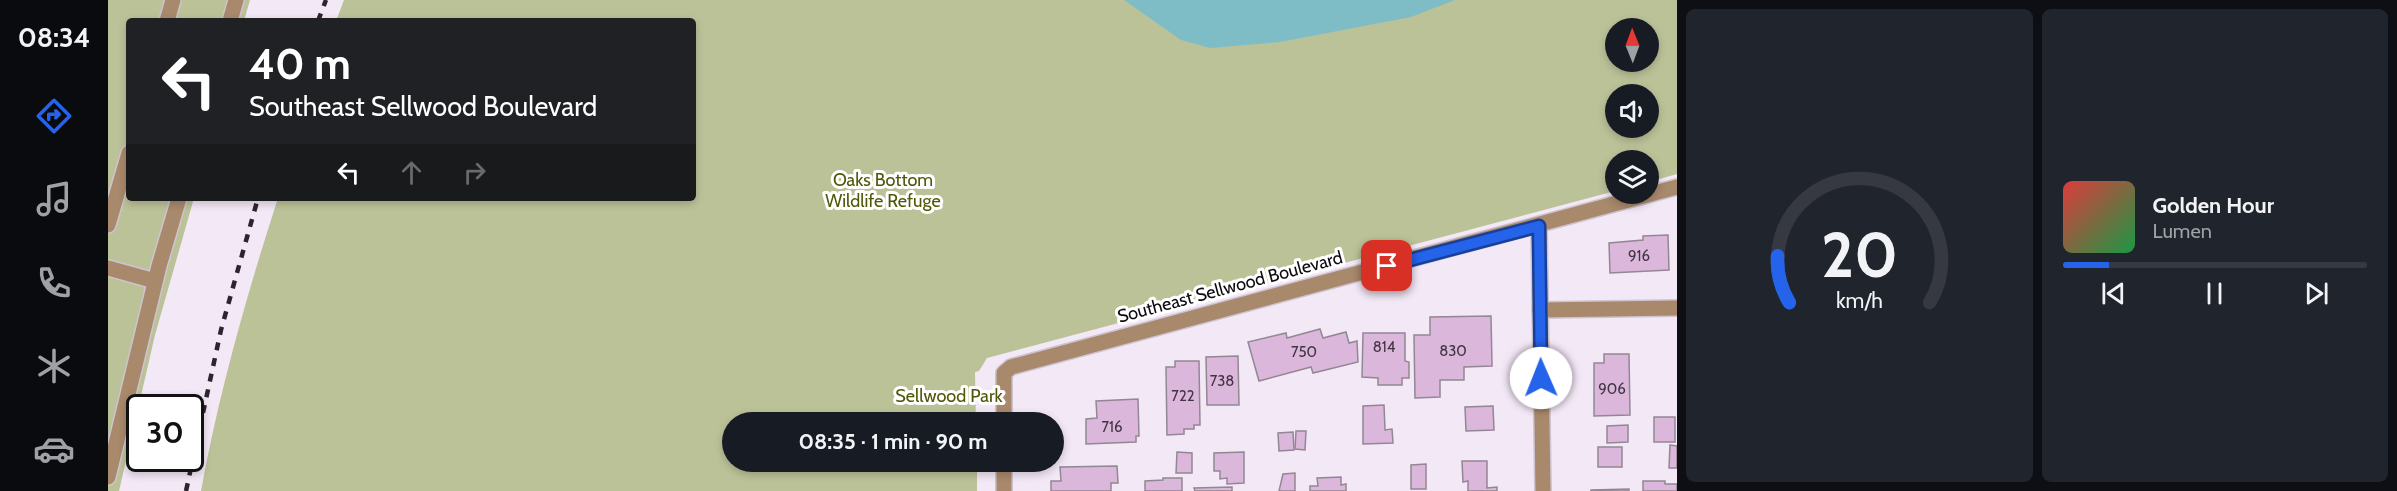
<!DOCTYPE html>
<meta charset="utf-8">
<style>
body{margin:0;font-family:Cabin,sans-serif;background:#20242c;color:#f1f3f6;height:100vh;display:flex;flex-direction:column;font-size:22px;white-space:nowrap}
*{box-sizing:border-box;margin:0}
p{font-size:20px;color:#9ea1a6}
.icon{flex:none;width:33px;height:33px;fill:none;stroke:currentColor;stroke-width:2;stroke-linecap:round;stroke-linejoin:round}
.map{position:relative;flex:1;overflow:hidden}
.sheet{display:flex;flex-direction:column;gap:9px;padding:9px;background:#0d0f14;width:720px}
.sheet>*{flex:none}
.guide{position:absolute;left:18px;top:18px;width:570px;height:183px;border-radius:6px;box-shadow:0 3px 9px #0003;background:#202124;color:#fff;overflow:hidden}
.needle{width:39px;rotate:359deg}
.tools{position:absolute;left:1497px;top:18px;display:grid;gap:12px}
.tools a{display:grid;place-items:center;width:54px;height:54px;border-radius:50%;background:#171b24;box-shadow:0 3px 9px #0003;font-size:30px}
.speed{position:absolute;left:18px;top:394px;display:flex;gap:12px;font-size:30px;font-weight:700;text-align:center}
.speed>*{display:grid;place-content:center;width:78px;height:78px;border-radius:50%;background:#171b24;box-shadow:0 3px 9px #0003;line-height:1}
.speed .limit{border:3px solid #111;border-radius:9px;background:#fff;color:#111}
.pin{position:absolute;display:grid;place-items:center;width:51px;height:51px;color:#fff;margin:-26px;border-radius:12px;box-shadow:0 3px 9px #0006}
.me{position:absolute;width:66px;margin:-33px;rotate:359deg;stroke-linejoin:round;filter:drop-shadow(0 0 4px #0008)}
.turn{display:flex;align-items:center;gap:21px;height:126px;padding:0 24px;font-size:27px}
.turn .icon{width:78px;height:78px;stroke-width:2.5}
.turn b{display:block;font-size:42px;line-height:51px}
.lanes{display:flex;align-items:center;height:57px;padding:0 24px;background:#0003;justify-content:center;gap:30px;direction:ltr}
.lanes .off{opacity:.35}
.sheet .tile{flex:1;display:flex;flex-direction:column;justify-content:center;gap:9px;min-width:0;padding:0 21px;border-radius:9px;background:#20242c}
.sheet .dial{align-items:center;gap:0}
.dial svg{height:156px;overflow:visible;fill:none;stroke:#363941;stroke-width:7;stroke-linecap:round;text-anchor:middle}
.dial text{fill:#f1f3f6;stroke:none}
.song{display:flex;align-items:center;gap:18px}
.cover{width:72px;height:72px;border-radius:9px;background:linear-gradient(135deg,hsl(0 70% 55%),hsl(140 70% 35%))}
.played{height:6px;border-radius:3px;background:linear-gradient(90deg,#2563eb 15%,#363941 15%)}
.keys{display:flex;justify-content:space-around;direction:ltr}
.sheet .tiles{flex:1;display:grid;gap:9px;grid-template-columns:repeat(2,1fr)}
.trip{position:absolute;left:614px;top:412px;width:342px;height:60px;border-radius:30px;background:#171b24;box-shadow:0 3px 9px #0003;font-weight:800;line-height:60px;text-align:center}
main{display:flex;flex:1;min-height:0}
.tab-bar{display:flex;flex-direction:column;width:108px;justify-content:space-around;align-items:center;background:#090b0e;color:#9ea1a6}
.tab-bar .icon{width:42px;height:42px}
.tab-bar .active{color:#2563eb}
.tab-bar b{font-size:27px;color:#f1f3f6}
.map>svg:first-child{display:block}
.green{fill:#bcc298;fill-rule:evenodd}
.water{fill:#7ebcc6}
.building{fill:#dcb7dc;stroke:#928792;stroke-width:1.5}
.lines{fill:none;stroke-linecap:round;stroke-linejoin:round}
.minor-casing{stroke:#cec4d1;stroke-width:18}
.minor{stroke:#a9896c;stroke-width:15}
.rail{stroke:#2b262c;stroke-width:4.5;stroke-dasharray:8 8;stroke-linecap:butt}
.route-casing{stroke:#184099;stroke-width:15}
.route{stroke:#2563eb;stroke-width:10}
.labels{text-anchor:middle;stroke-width:6;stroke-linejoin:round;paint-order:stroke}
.number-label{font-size:15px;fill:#423542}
.park-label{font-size:18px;fill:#515708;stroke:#fff}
.street-label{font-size:18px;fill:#0e0a0f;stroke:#fff}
</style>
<main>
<nav class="tab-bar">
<b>08:34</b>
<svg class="icon active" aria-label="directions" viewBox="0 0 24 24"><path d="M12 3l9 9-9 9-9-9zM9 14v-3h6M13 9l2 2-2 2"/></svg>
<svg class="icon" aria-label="music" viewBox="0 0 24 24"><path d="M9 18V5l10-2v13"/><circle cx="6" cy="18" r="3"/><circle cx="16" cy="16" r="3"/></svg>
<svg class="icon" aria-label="phone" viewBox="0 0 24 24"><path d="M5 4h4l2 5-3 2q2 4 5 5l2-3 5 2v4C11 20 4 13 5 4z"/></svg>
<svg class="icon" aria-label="climate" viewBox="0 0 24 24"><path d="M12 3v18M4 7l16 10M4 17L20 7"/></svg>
<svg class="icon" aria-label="car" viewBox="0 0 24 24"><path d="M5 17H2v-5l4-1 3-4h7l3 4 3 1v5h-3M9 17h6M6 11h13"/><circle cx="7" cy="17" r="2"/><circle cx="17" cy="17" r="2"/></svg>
</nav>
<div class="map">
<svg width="1569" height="491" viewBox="0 0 1569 491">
<rect width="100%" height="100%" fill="#f3e8f6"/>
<!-- green -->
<g class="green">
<polygon points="0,0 142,0 136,21 21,21 21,198 86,198 47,335 11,491 0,491"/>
<path d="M236,0H1569V174L1541,182L1540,160H1508L1507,191L879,358L871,371L867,372L868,423H624V462H869V491H93C111,392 139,294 170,198H585V21H228ZM1508,28H1540V62H1508ZM1508,94H1540V128H1508Z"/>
</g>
<!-- water -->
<polygon class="water" points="1016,0 1347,0 1303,17 1172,42 1102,48 1073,40"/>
<!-- building -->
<g class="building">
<polygon points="1560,235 1561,270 1502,273 1501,243 1535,240 1535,236"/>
<polygon points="1383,316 1384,366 1356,367 1356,380 1332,380 1332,397 1307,398 1306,335 1322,335 1322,317"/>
<polygon points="1212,329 1215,338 1238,332 1241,343 1249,341 1250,362 1205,373 1203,367 1151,381 1140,342 1178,333 1179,338"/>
<polygon points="1255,333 1297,333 1297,361 1301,362 1301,378 1294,378 1294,385 1270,385 1270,378 1254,377"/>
<polygon points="1496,354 1521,354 1522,415 1486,416 1486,363 1496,363"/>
<polygon points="1130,356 1131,405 1099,405 1098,357"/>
<polygon points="1067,361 1091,361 1092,425 1086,425 1086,429 1076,429 1076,434 1059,435 1058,367 1067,367"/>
<polygon points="1030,399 1031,436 1028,436 1028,442 978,444 978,419 989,418 988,401"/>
<polygon points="1276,405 1277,430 1284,429 1285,443 1255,444 1255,406"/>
<polygon points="1385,406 1386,430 1358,431 1357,407"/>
<rect x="1546" y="417" width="21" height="25"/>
<polygon points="1520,425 1520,442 1499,443 1499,426"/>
<polygon points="1188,431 1198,431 1197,450 1187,449"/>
<polygon points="1185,432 1186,450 1171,451 1170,433"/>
<polygon points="1562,445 1569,446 1569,468 1561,468"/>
<rect x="1490" y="447" width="24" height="20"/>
<polygon points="1069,452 1084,453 1084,473 1068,473"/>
<polygon points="1136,452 1136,483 1119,484 1119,478 1112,479 1112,471 1106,471 1106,453"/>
<polygon points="1354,461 1379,461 1379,488 1389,487 1389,491 1360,491 1360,481 1355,482"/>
<polygon points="1318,464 1318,489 1303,489 1303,465"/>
<polygon points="1009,466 1010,483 1003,483 1003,491 943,491 943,481 953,481 952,467"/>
<polygon points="1187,473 1187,491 1171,491 1175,474"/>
<polygon points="1233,477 1233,485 1238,484 1238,491 1202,491 1202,486 1210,486 1209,478"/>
<polygon points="1055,478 1074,478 1074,491 1037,491 1037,481 1055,480"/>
<polygon points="1535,481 1557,481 1557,484 1569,484 1569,491 1535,491"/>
<polygon points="1124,487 1124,491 1087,491 1086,488"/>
<polygon points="1521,489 1521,491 1483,491 1483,490"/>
</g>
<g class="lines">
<defs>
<g id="minor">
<polyline points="59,21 65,0"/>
<polyline points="122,21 128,0"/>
<polyline points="0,225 21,153"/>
<polyline points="1431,226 1435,491"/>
<polyline points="0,268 47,281"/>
<polyline points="1432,310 1569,308"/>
<polyline points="896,423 896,373 903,367 1569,187"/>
<polyline points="896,462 896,491"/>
<polyline points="0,477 51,266 71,198"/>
</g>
</defs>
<!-- minor casing -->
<use href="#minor" class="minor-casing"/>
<!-- minor -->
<use href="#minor" class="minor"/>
<!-- rail -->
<g class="rail">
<polyline points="210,21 218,0"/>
<polyline points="78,491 113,330 150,198"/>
</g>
</g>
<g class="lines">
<defs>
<polyline id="route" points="1279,266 1431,226 1433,378"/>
</defs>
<!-- route casing -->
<use href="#route" class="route-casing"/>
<!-- route -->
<use href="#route" class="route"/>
</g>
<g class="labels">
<!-- number labels -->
<g class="number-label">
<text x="1531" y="261">916</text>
<text x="1276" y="352">814</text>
<text x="1345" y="356">830</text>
<text x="1196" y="357">750</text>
<text x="1114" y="386">738</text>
<text x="1504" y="394">906</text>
<text x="1075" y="401">722</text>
<text x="1004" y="432">716</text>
</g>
<!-- park labels -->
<g class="park-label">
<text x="775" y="186">Oaks Bottom<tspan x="775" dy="21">Wildlife Refuge</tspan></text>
<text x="841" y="402">Sellwood Park</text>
</g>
<!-- street labels -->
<g class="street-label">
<text transform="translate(1122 287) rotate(-15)" y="6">Southeast Sellwood Boulevard</text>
</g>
</g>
</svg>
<div class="tools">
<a><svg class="needle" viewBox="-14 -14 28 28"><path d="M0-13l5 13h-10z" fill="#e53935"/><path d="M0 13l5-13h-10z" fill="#9ea1a6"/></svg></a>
<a><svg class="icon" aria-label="sound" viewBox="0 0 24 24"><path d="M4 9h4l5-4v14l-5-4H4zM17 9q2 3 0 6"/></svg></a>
<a><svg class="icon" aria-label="layers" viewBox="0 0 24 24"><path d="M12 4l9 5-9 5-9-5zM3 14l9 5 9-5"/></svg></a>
</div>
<div class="speed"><div class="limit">30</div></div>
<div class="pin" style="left:1279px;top:266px;background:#d93025"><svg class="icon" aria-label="arrive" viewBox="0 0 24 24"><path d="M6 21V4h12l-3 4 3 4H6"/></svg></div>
<svg class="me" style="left:1433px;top:378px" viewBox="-20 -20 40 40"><circle r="19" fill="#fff"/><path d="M0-13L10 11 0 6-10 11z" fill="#2563eb"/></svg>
<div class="trip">08:35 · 1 min · 90 m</div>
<div class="guide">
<div class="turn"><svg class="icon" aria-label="left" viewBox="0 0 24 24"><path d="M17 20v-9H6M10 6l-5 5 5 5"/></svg><div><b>40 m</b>Southeast Sellwood Boulevard</div></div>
<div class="lanes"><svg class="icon" aria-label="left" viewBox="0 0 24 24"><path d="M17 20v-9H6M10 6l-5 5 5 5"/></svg><svg class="icon off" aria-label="ahead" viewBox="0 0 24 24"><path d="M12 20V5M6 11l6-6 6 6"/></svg><svg class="icon off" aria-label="right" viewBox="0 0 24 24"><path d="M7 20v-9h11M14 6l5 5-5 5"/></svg></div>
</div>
</div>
<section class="sheet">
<div class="tiles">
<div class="tile dial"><svg viewBox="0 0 100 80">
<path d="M14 69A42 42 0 1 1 86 69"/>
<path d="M14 69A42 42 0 0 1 8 45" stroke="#2563eb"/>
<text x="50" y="56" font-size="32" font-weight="700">20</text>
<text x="50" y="72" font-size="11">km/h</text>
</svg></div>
<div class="tile">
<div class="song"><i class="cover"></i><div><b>Golden Hour</b><p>Lumen</p></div></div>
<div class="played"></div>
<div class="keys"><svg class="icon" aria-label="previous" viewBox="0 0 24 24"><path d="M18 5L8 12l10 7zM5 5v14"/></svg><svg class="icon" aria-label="pause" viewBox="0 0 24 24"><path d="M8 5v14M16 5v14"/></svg><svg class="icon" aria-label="next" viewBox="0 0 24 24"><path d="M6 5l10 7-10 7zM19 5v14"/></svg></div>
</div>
</div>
</section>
</main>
